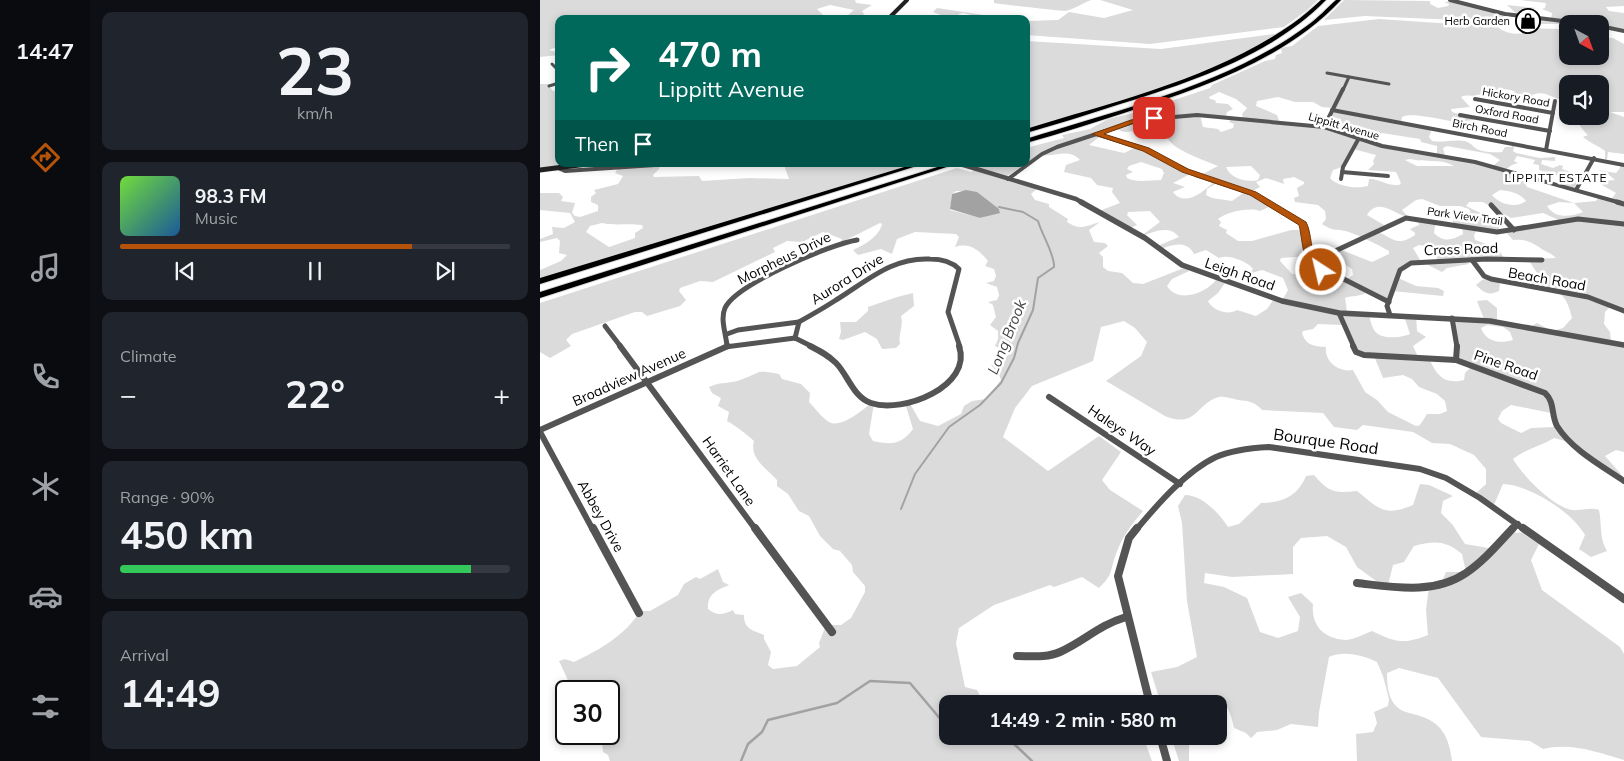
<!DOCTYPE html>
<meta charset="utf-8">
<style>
body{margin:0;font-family:Mulish,sans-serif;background:#20242c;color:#f1f3f6;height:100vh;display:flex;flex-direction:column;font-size:19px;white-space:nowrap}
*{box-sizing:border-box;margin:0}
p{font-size:16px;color:#9ea1a6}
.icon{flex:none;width:28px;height:28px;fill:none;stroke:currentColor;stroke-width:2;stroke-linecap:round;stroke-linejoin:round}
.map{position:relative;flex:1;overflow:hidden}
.panel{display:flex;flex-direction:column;gap:12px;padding:12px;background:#0d0f14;width:450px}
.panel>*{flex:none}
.hud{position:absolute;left:15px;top:15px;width:475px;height:152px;border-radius:10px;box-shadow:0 2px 8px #0003;background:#00695c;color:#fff;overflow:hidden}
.needle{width:32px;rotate:139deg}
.tools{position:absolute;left:1019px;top:15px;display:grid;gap:10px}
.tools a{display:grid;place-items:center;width:50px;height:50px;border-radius:10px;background:#171b24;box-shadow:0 2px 8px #0003;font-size:25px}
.speed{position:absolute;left:15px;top:680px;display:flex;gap:10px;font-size:25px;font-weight:700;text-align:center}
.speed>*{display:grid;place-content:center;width:65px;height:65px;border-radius:50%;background:#171b24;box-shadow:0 2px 8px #0003;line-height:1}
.speed .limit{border:2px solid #111;border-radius:8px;background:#fff;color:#111}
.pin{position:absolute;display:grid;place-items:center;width:42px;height:42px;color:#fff;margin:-21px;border-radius:10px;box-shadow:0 2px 8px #0006}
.me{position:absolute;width:55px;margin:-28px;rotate:325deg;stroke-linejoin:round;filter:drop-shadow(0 0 4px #0008)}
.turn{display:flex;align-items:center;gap:18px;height:105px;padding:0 20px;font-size:22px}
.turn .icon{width:65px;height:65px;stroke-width:2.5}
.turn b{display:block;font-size:35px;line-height:42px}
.then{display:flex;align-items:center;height:48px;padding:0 20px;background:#0003;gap:10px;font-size:19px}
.big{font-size:38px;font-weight:700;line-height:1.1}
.panel .card{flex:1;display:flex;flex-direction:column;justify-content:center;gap:8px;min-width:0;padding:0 18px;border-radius:10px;background:#20242c}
.panel .dial{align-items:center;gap:0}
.dial b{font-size:65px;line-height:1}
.song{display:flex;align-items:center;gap:15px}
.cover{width:60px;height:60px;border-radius:8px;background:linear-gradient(135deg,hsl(100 70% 55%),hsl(210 70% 35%))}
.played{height:5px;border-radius:2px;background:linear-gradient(90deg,#b45309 75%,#363941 75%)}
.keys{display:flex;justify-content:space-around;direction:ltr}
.heat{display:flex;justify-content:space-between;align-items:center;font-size:28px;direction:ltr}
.charge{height:8px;border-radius:4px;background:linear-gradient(90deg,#34c759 90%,#363941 0)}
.trip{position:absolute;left:399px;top:695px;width:288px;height:50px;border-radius:10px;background:#171b24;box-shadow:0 2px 8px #0003;font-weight:700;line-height:50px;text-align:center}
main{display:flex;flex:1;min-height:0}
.tabs{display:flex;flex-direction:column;width:90px;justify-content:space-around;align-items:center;background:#090b0e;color:#9ea1a6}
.tabs .icon{width:35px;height:35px}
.tabs .on{color:#b45309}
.tabs b{font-size:22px;color:#f1f3f6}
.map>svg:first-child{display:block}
.green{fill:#dbdbdb;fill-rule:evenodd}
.water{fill:#a2a2a2}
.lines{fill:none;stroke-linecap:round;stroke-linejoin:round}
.stream-far1{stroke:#a2a2a2;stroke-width:2}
.stream{stroke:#a2a2a2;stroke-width:2.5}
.motorway-casing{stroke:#dbdbdb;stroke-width:2}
.minor-far4{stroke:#545454;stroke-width:3}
.minor-far3{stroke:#545454;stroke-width:4}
.minor-far2{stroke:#545454;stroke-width:5}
.minor-far1{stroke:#545454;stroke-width:6}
.minor{stroke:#545454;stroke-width:8}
.tertiary-far2{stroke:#545454;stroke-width:4}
.tertiary-far1{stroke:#545454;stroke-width:4.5}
.tertiary{stroke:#545454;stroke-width:5.5}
.secondary-far1{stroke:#212121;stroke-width:4}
.secondary{stroke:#212121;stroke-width:5}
.motorway{fill:#000;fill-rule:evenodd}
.route{fill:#b45309;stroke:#753606}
.labels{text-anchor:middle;stroke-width:5;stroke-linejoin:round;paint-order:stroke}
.far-poi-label{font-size:11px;fill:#000;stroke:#fff;text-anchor:end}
.far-street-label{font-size:11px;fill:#000;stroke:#fff}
.far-neighbourhood-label{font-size:12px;letter-spacing:1px;fill:#000;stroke:#fff}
.street-label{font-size:14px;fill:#000;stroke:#fff}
.water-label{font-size:15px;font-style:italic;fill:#434343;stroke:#fff}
.near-street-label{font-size:16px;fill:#000;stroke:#fff}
</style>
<main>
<nav class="tabs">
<b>14:47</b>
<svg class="icon on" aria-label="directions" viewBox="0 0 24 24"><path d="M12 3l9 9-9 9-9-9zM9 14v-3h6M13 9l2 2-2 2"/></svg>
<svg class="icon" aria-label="music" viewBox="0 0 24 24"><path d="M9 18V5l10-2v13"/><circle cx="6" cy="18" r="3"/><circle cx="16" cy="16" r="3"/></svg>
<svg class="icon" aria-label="phone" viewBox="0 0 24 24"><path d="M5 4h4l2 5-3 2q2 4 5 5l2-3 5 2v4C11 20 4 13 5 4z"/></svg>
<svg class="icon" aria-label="climate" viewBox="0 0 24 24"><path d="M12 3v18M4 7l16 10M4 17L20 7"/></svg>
<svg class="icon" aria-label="car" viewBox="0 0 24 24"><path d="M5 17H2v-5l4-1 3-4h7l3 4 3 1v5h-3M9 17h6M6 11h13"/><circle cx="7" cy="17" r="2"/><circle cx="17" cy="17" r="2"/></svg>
<svg class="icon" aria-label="filters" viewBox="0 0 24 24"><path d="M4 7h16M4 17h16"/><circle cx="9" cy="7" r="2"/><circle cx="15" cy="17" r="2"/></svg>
</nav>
<section class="panel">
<div class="card dial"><b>23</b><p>km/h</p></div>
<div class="card">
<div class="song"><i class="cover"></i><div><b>98.3 FM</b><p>Music</p></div></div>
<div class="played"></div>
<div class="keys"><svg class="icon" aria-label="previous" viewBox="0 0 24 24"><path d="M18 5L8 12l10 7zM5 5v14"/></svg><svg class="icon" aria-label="pause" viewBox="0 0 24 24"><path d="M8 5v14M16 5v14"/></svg><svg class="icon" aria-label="next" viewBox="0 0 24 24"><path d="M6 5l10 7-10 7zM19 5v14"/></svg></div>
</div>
<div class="card"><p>Climate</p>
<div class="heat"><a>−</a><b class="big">22°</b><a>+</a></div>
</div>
<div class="card"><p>Range · 90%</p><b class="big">450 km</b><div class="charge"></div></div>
<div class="card"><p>Arrival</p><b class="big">14:49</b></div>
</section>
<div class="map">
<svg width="1084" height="761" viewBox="0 0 1084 761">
<rect width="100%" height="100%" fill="#fff"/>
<!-- green -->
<g class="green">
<polygon points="0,0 315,0 316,3 332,5 322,11 324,14 323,16 331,19 307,19 322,16 308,15 314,10 290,5 277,9 283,15 279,19 19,19 19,46 9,50 19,53 19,55 0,57"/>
<path d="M454,0H551C543,3 533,10 525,11C521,11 458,4 454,3Z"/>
<polygon points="560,0 778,0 766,11 744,27 610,44 486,35 486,21 518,20 529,12 564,18 593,10"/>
<path d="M804,0L890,1V4L898,8L908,6L909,4L904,2C922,0 944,9 961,13C966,14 972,13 977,14L967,5L997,8L983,10L982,12L989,17L966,15L962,19L964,22L825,16L784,20Z"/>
<polygon points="980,0 1084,0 1084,6 1066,7 1069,11 1084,13 1084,29 1060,27 1060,24 1000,24 999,19 1011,19 1012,13 1002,9 1005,8 1006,3"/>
<polygon points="397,8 470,19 448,19 423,13 419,14 416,19 403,19 406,17 393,12"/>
<path d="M839,19L958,27C964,33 975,35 984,33L987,28L1018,29L1027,34L1028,56H1060V37L1073,38L1084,44V112H1070L1084,117V154L1068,152L1067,160L1065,159V151C1059,146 1050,143 1043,137L1048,135C1041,129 1039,123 1033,116H1060V84H1028L1027,100C1013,101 1007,89 992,95L994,99L991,101L976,97L974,91C959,86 952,93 937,95C931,97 927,94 921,97L930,107L911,109L912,112L933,118V120L925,121V124C912,122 871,111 862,117L861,122L892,128L889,137L892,141C903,143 914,139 925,141C930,143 931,144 934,147C939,152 955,153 962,152L965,147H972L973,142L975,143L973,151L976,153L1000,158L1015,157V161L1002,160L1001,164L1013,168L1020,165L1023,166L1022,169L1041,176L1034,189L1018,184L1023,177L999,170V165L993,164L995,160L977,156L974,161L978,163L972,165L965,170L987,176L984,180L987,187L1034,203L1056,201L1059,197L1071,200L1076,193L1062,185L1064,181L1075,180L1068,174L1058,170L1076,173L1080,168V163L1084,164V311L1071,306L1065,312L1064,324L1070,332L1071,341L1084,344V452L1076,450L1065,456L1081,474L1072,475L1036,444L1014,438C1001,446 985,449 973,459C983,476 1012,506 1032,510C1042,511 1049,507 1059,510C1062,524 1059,538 1067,551L1051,557L1039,549L1045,535C1032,512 990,485 963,484L953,507L934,495L946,484V469L934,455L910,444L892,443L873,432L823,425L817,430L794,427L783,413L722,410C715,402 709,401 698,400C693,399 684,396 679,397C656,403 657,429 625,416L566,381L601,356L607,342L595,328L584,321L561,327L553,361L492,386L475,408L463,437L508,471L559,436L581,452L562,480L570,490L603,511C591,525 582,537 576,554C569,573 574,573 559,588L542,577L514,587L510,585L454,605L419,628L416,643L425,687L437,690L444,704H408V736H603L612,761H70L68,755L63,752L61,734H69V703L73,690L61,681L33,691L19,661L25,659L34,662C59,650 86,635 100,611H110L138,595L144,584L156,577L160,579L178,569L183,582L189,585C177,590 167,594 168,609C177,616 182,615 193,610L195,614L204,615C204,629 212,630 224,635V639L231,652L228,665L233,669L257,666L280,647L279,643L286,625H301L311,618L325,592V586L313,572L312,565L300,551L293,549L280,536L269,516L259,511L248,494L237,486V480C227,469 209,458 214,441C209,436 193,424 187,421L189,412L178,406L181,398L172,393L169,387C181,382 181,384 192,382C200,381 212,375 219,372C224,371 234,373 239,374L242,379L261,384L270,393L269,402C275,408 282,418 289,422C301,429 324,409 332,402L334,403L329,434L333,441C351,445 361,445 373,429L365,403L369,402L380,421L398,426L421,414L424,406L432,401L446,399L461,380L459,375L453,373L454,368L451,365L460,360L461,349L455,346L458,339V331L450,325L456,317L453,305L448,302L457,300L459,295L457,287L446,283L454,281L456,276L454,269L445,266L448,261C439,250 430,242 415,247L419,237L416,234L375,232L357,239L352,254L341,249L318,255L313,250C324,245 339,237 342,224L340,223L300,243L302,239L283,232L262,242L247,241L233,248L235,252L173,282L160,281L140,288L139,291L146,300L140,306L107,316L102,312H95L32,334L26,340L31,346L10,358L0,352V303L417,168L431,172L444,164H485L466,177L499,187L491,194L495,200L509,204V207L528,219L527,222C541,231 545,226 560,222L549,230L554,242L565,243L568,246L559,253L563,257V267L568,271L582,273L593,283L603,284L644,268L649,271L632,279L627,286C638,304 666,293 676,280L685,283L678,293L668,301C672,310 688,316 697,310L716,316L727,309L734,299L742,301L748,290L743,278L722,270L708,274L713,269C707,261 688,254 679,258L666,250L654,254C646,239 631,245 619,250L615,247L639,237C629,224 614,232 601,236L620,222L610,211L588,212L587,215L597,225L590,228L559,211L580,203L572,192L573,188L557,185L551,178L524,172L526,165L540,160C528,147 513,158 499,155L486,163V148L524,138L522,135L550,129L568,119L598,112L670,88L672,85L725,61L735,59L736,55L742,53L741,48L752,46L778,26ZM679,92L696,99L707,108L702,114L703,118H691L689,122L694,124L693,128L681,132L678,129L663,127L660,115L686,116L687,112L693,109L688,104L676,103L675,100L670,99L669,97ZM738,97L755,102H773L782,107L793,108L783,126L739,121L737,115L716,106L717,101ZM573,128L584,132L613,130L618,136L628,139C634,150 666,161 678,166L659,176L674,182C664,191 645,208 633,192L645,187L633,183L652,173L599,146L584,153L549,145L562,135V131ZM842,133L880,139L881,142L897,146V154L836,144L839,140V134ZM907,146L950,154L960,160L953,166L905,156L903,148ZM813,149L836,155L833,161L834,164L828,170L856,172L861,183L859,185C846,186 841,179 829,179L828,186C817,189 798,187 790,178L793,170L802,167ZM870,159C885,163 900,158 914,166H877L865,160ZM601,162L622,169L624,173L621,180C609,180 597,183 587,178L586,175L593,172L587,169L589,166ZM711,166L720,175L718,180C706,183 690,178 686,167ZM754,177L764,182V184L757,188L759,196L754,198L755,202L778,205L785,211L786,219L782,224C796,233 796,228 809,232C820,236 839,245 849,251V254L832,262L799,249L789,254L812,269L813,275L805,280L780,268L772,273L752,274L740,261L741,258L769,256L765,230H751L712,241H698L686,233L687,230L679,226L681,222L678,219C687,212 709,207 720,211L733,205L711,192L720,187L716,182L726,178L744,184L743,179ZM677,183L706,191L692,201L672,198L666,195L667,189ZM960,190C970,191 980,193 986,201C976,209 959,204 952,195ZM416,191H425L459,209L460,212L441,218L410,210L412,194ZM882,199L900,206H920L929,209L932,217L923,218L914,215L913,223L922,225L923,234C912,240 904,243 894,233L895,226L901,222L877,218L879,225L870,229L875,233V235C857,247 854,239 837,231L844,225L827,215C839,196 856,216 868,217L862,210L876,200ZM929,202H943L971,218L1003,213L1021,221L965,231L973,240C985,239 989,241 999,247C1005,252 1010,252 1016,258L988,259L997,273L1003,276L998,278L986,277L987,286C1015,291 1025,287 1032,318L1023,328L1012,331L997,323L990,327L957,320V308L947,300L937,301L944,319L911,318L915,343V358L932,366L925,373L924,380C903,385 896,374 889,358L878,357L873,346L886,337L877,331L876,315L865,319L870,334C861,338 840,340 834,330C831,325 830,319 829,313L807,312L805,298C813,295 818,297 826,293L845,303L852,291L903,296L904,291L898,288L876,286L856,277L863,265L880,261L902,272L907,268L929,264L926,262L965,259L957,248L935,240L934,235L938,228L961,231L953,219L926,206ZM1019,202L1034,203L1043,212C1031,217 1015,219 1007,206ZM879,245L890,247L898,260H880L873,248ZM778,324L802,325L816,349L834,356L843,378L863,375L872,379L879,387L897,394L905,401L907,411L900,414H887L880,425L876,426L848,412L837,400L825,392L813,370C800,373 784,362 786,347C774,346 766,346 762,333L763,331L773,329ZM947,325L963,327L970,332L973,340C960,344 946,342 941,328ZM971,405L1011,413L1015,427L991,428L981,433L961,423L958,419L962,411Z"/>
<path d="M734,34L737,35C659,80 572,104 486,129V41L621,49Z"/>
<polygon points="0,84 11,84 9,86 13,91 19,91 19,164 43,164 0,169"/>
<path d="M60,164H124H120L119,169L113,175L114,177L159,176L162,181L209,178L249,179L245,168V164H378L70,259L0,278V270L21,261L27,255L19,253L20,241L17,238L0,242V239L13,234L12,227L24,228L35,222L30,213L0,210V193H19L23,197L21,201L35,203L32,213L35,216L40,217L58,211V205L51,202V197L56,193L54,190L78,184L83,176L75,173L78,168L57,165ZM62,223C76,226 87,223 102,225L103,228L95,233V238L69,247L46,232L50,226Z"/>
<path d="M948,278L960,282L959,291C949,296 944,293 936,285L942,280Z"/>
<path d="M373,293L374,306L361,316C364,325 358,334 360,344L356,348L342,349L337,339L325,332L303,340L299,339L301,332L300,322H316L328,311V307L357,297Z"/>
<path d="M774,475C789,493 795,493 817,491C839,509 845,517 873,505L880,484L889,485L913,496L903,501L901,513L912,524L925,544L954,549C973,530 976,528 1001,540L991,560L1002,590L1080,647L1084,654V760C1058,752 1030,742 1003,749L990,741L941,737L898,678L859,668L847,673C847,684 848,698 856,706C862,712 869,713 877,715C902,722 909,737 912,761H817L816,734L833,732L837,723L834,712L848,706L849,699L843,676L837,662C824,655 803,650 789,657L779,712L778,727L751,724L737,730L717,732L711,738L706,733L694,728C691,712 684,692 663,698C659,699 657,703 653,704C643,705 631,704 621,704L611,672L637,667L657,657L647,601L642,523L638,506L645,495C662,495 679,513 688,527L699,524L721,503C742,503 758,496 766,476ZM787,536L806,547L817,567L847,589L853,565L864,562L874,546C894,541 905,540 922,554L926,572H906L901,584L889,587L886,610L888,635C863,645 855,642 832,631C824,634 813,640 805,640C783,638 771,625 773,604L761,593L748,597L760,617L758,631L738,638L720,632L707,598L684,587L664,583L665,573L692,577L753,574V547L761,538Z"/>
<polygon points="631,736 654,736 649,742 649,761 639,761"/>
</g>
<!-- water -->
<polygon class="water" points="426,190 437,192 459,209 460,213 440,218 410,209 412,194"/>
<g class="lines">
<!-- stream-far1 -->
<path class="stream-far1" d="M361,509L375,474L409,427L440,405L461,383L474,358L478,343L493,310L498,278L514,267C515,255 502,235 498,221L483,212L459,207"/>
<!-- stream -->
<g class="stream">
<polyline points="452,736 473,743 492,761"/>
<polyline points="201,761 208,744 222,732 228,720 297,703 330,681 370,683 408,728"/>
</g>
<defs>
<g id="motorway">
<path d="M781,0H786C731,56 651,82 577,105C547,115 517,124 486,133V129C576,101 673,79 752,24C762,17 772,8 781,0Z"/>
<path d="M796,0H801C745,60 661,88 584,113C552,123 519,134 486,143V139C579,110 689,84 768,25C778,18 787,8 796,0Z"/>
<polygon points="374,164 383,164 0,284 0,278"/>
<polygon points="407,164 416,164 0,298 0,292"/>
</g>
</defs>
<!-- motorway casing -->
<use href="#motorway" class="motorway-casing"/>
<!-- minor-far4 -->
<g class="minor-far4">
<polyline points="12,64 19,71"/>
<polyline points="787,73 849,84"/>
<polyline points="9,86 19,83"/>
<polyline points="803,90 809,77"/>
</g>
<!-- minor-far3 -->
<g class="minor-far3">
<polyline points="935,99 1013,113"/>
<polyline points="792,110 1084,165"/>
<polyline points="920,115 1010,131"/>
<polyline points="784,127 803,89"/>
<polyline points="556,134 602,148 656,175 713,194 728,203"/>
<polyline points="1006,150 1015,101"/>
<polyline points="18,168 25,171 130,164"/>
<polyline points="802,172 848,176"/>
<polyline points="468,179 502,154 517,147 599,120 657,115 784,127 842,146 935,162 1081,203"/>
<polyline points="801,179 803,167 819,138"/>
<polyline points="1036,190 1054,158"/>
</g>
<!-- minor-far2 -->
<g class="minor-far2">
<polyline points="726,202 763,224 772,263 849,302"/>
<polyline points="1077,202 1084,204"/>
<polyline points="951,205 974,230"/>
<polyline points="771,260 780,258 866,218 957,232 1038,219 1084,224"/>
<polyline points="932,260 944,276 951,279 1048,297 1084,311"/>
<polyline points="799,313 814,347"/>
<polyline points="850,315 847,306 860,270 871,263 947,259 1002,260"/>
<polyline points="912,318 917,347"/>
<polyline points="65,326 81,347"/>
<polyline points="187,334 198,330 259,322"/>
<polyline points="255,338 273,347"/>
<path d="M255,338L259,322C271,315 284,308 296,300C327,281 352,257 390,259C401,259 411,261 419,269L408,312L420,347"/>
<path d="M187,346C186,334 180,319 185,308C196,284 291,244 317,240"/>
<polyline points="185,347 255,338"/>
</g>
<!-- minor-far1 -->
<g class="minor-far1">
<polyline points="80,346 216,530"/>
<path d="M270,346C280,351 288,355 296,363C308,375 313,397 331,403C363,414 433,386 419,346"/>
<path d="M813,346L816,352L824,355L916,360L1005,393C1015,402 1011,415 1017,426C1032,450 1062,466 1084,481"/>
<polyline points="916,360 917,346"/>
<polyline points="509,397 640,484"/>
<polyline points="0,430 188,346"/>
<polyline points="0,432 53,530"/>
<path d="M596,530C617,505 646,471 676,457C692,450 711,448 729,447L880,469L906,478L940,498L985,530"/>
<polyline points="972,530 978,524"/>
</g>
<!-- minor -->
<g class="minor">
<polyline points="53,528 99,613"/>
<polyline points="215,528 292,632"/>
<polyline points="597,528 589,538 578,576 610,704"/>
<polyline points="983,528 1084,599"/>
<path d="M817,583C853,587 894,595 926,573C944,561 958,544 973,528"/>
<path d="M477,656C491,656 507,658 520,652C545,641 557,626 586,617"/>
<polyline points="620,736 627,761"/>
</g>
<!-- tertiary-far2 -->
<g class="tertiary-far2">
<polyline points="910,0 965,14 1047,24"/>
<polyline points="1060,26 1084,31"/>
</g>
<!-- tertiary-far1 -->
<polyline class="tertiary-far1" points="420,164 536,199 543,203"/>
<!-- tertiary -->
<polyline class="tertiary" points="541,202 605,238 642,265 742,301 799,313 950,321 1084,345"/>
<!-- secondary-far1 -->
<polyline class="secondary-far1" points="348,19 367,0"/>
<!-- secondary -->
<polyline class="secondary" points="0,170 47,164"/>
<!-- motorway -->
<use href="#motorway" class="motorway"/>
</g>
<!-- route -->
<path class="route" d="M614,116L616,119L594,123L564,134L609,148L648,169L716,192L766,222C772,233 771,255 776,262C779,265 783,267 786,270L785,272C762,276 763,239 759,225L710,195L642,172L603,151L552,134L591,120Z"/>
<!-- icons -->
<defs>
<symbol id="shop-ring" viewBox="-11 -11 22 22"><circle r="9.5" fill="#fff" stroke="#000" stroke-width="1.5"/><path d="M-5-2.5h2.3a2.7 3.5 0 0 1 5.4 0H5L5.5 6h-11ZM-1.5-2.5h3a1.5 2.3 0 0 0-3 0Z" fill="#000"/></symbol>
</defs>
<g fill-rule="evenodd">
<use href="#shop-ring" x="974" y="7" width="28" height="28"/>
</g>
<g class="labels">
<!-- far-poi labels -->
<g class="far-poi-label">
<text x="970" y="25">Herb Garden</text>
</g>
<!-- far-street labels -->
<g class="far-street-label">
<text transform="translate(976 97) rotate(10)" y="4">Hickory Road</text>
<text transform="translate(967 114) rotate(10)" y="4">Oxford Road</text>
<text transform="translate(804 126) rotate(16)" y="4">Lippitt Avenue</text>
<text transform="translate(940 128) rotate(11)" y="4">Birch Road</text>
<text transform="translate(925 216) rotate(8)" y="4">Park View Trail</text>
</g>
<!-- far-neighbourhood labels -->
<g class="far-neighbourhood-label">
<text x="1016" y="182">LIPPITT ESTATE</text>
</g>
<!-- street labels -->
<g class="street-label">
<text transform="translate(921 249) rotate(-2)" y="5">Cross Road</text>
<text transform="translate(244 258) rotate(-26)" y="5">Morpheus Drive</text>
<text transform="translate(700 274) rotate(19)" y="5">Leigh Road</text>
<text transform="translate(307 279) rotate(-32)" y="5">Aurora Drive</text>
<text transform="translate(1007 279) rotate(10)" y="5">Beach Road</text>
<text transform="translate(966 365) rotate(19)" y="5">Pine Road</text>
<text transform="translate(89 377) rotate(-24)" y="5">Broadview Avenue</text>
<text transform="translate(582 430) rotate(34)" y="5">Haleys Way</text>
<text transform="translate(189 471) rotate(55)" y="5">Harriet Lane</text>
<text transform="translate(61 516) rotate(61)" y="5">Abbey Drive</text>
</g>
<!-- water labels -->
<g class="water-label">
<text transform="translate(467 337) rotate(-68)" y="5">Long Brook</text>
</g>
<!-- near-street labels -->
<g class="near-street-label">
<text transform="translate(786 441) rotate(8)" y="6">Bourque Road</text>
</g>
</g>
</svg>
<div class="tools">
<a><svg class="needle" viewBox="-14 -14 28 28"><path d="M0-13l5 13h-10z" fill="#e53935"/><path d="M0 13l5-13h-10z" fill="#9ea1a6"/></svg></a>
<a><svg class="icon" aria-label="sound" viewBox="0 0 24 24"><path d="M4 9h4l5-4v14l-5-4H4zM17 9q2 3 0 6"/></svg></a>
</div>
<div class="speed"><div class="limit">30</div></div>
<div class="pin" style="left:614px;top:118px;background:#d93025"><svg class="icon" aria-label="arrive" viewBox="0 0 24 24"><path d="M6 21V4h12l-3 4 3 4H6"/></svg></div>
<svg class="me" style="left:781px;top:270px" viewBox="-20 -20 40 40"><circle r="17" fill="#b45309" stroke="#fff" stroke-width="3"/><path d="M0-11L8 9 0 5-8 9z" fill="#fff"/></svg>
<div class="trip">14:49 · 2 min · 580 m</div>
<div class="hud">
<div class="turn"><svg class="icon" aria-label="right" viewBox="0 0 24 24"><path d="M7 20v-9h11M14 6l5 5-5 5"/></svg><div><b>470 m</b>Lippitt Avenue</div></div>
<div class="then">Then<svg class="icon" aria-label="arrive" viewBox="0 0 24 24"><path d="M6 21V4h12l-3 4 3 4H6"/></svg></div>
</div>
</div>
</main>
